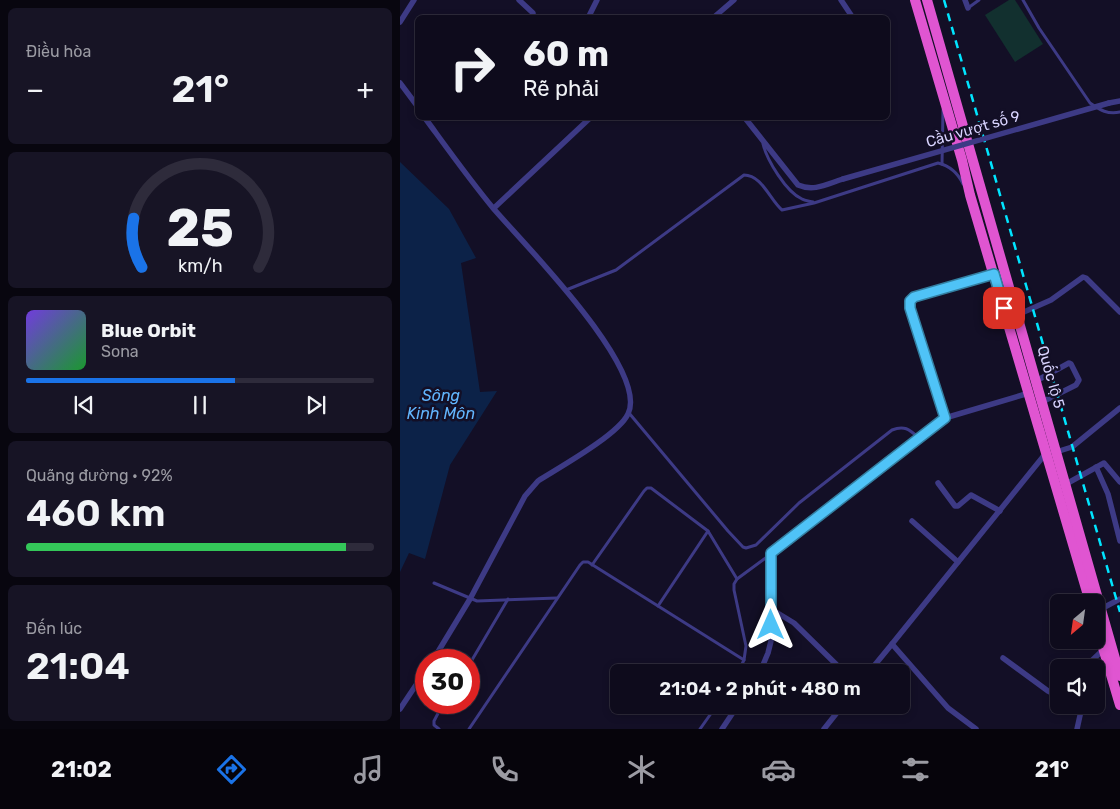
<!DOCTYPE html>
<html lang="vi">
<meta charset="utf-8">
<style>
body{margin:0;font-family:Rubik,sans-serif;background:#171425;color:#f1f3f6;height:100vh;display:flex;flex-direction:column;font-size:19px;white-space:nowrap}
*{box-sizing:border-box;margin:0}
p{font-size:16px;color:#9b9ba3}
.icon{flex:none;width:28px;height:28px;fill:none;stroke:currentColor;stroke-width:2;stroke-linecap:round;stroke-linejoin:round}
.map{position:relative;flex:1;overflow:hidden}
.side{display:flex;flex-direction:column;gap:8px;padding:8px;background:#08060f;width:400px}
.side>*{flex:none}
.hud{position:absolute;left:15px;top:15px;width:475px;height:105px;border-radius:8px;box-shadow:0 2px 8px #0003,0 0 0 1px #2e2b3b;background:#0e0b1c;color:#f1f3f6;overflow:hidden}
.needle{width:32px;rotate:209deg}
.controls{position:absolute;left:650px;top:594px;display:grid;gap:10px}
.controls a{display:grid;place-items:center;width:55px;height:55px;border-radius:8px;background:#0e0b1c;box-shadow:0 2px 8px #0003,0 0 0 1px #2e2b3b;font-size:25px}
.speed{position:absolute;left:15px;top:649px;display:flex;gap:10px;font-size:25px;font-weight:700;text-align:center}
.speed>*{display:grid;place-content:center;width:65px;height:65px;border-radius:50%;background:#0e0b1c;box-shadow:0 2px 8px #0003,0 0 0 1px #2e2b3b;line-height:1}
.speed .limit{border:8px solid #d22;background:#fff;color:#111}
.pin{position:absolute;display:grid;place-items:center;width:42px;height:42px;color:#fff;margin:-21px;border-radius:10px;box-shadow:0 2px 8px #0006}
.me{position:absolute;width:55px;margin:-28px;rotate:0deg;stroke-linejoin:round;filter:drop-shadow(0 0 4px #0008)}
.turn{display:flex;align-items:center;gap:18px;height:105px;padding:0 25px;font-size:22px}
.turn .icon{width:65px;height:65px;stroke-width:2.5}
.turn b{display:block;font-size:35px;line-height:42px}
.big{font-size:38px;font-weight:600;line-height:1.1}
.side .card{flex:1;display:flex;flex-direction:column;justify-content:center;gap:8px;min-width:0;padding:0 18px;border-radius:8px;background:#171425}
.side .dial{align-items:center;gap:0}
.dial svg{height:130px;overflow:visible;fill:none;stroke:#2e2b3b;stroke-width:7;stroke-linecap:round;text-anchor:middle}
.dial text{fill:#f1f3f6;stroke:none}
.song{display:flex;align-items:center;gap:15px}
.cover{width:60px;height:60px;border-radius:8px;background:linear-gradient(135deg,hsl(260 70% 55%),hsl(130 70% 35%))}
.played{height:5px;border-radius:2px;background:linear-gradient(90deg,#1a73e8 60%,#2e2b3b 60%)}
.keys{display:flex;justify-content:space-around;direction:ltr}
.heat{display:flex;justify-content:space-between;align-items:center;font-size:28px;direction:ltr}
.charge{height:8px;border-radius:4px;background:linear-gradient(90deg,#34c759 92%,#2e2b3b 0)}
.trip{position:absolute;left:210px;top:664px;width:300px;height:50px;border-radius:8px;background:#0e0b1c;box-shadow:0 2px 8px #0003,0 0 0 1px #2e2b3b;font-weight:600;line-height:50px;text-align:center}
.dock{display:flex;height:80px;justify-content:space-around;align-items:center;background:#06040b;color:#9b9ba3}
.dock .icon{width:35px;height:35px}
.dock .selected{color:#1a73e8}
.dock b{font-size:22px;color:#f1f3f6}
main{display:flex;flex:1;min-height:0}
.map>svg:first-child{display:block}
.green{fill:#12302f}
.water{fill:#0c2248}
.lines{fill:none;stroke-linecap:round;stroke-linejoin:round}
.service{stroke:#3d3a85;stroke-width:3}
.minor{stroke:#3d3a85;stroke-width:5.5}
.trunk{stroke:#e055d1;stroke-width:10}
.rail{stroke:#00e5ff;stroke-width:2.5;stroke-dasharray:8 6;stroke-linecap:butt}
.minor-bridge{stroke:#3d3a85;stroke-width:5.5}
.route-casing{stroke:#337fa1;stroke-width:12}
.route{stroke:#4fc3f7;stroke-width:9}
.labels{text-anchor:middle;stroke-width:5;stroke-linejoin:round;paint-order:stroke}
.street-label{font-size:15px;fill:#d9d4ff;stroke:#130f26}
.water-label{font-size:16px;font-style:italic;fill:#62b6ff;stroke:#130f26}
</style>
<main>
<section class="side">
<div class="card"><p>Điều hòa</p>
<div class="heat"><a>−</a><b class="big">21°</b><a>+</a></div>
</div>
<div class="card dial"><svg viewBox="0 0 100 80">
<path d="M14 69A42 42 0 1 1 86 69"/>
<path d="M14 69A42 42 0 0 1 9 39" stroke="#1a73e8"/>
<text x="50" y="56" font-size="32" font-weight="700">25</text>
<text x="50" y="72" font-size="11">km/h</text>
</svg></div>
<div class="card">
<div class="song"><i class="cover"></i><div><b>Blue Orbit</b><p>Sona</p></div></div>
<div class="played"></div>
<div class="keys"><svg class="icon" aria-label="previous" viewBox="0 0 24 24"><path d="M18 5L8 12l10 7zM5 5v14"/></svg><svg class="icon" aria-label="pause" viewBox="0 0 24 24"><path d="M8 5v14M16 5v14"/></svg><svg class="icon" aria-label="next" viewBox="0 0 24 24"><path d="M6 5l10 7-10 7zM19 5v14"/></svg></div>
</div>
<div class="card"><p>Quãng đường · 92%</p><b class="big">460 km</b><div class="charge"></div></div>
<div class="card"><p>Đến lúc</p><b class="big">21:04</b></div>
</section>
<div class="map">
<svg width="720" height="729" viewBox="0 0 720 729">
<rect width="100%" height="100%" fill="#130f26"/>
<!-- green -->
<polygon class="green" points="609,0 615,0 643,44 615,62 585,15"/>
<!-- water -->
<polygon class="water" points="0,162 49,209 76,258 61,263 80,392 97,391 50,465 25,559 9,553 0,572"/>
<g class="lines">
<!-- service -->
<g class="service">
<path d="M623,0L639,28L690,103C700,110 708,115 720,112"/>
<polyline points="568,8 579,0"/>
<path d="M363,144C367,160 386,192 402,199C405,201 410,201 413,202"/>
<polyline points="542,164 543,110"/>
<path d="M166,290L216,270L344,175C362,175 370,200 382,210L414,203L538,163C550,166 558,173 563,184"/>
<path d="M229,413L328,531L343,547L346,548L356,545L399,503L492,430C504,425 509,429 519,438"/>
<polyline points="308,531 337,579"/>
<polyline points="192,565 244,491 247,488 251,488 308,531 258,606"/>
<polyline points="34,583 77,601 157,598"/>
<polyline points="69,665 108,599"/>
<polyline points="338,672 344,660 346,646 334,590 334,584 337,579 371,554"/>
<polyline points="39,729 34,725 34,721 44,702"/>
<polyline points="69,729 180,565 183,562 188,562 344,660"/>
<polyline points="300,729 317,705"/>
</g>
<!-- minor -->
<g class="minor">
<polyline points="119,0 133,13 133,18"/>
<polyline points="441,0 453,18"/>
<polyline points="565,0 568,8"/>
<polyline points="188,18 197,0"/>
<polyline points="313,18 334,0"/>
<polyline points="0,22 14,0"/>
<polyline points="0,83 18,107"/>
<polyline points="709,103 720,101"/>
<path d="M25,118C47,148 69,179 93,208C122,242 250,370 228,414C218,435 160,467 138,481L125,496L70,599L33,660"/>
<path d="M345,118L398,185C414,192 427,184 443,179"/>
<polyline points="94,208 190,118"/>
<polyline points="617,315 651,300 683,277 686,278 720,312"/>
<polyline points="636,381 669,363 671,364 679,380 676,385 642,402"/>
<polyline points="545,418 510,308 510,301 514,297 594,274"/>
<polyline points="656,452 672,447 720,408"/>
<polyline points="696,467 708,494 720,541"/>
<polyline points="538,483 555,506 558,506 571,495 600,511"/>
<polyline points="666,484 704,463 720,482"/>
<polyline points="512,521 558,562"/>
<polyline points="371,609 394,623 444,672"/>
<polyline points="701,609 720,599"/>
<polyline points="603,658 648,691 652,693 659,691"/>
<polyline points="684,668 704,649"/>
<polyline points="360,672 368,653 371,641 371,553 545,418 629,393"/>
<polyline points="469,672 492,644"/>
<polyline points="0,709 26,670"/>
<polyline points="322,729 338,705"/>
<polyline points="424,729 443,705"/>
<polyline points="576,729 548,708 492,644 646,453"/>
<polyline points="677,729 681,711 677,705"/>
</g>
<!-- trunk -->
<g class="trunk">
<polyline points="515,0 562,160 570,195 690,602"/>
<polyline points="527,0 720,676"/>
<polyline points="696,624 720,705"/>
</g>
<!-- rail -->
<polyline class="rail" points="544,0 720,612"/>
<!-- minor-bridge -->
<polyline class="minor-bridge" points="443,179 709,103"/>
</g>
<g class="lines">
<defs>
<polyline id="route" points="371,625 371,553 545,418 510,308 510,301 514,297 594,274 604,308"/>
</defs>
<!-- route casing -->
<use href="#route" class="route-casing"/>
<!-- route -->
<use href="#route" class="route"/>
</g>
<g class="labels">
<!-- street labels -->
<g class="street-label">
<text transform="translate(573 129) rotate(-16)" y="5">Cầu vượt số 9</text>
<text transform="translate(651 377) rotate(74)" y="5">Quốc lộ 5</text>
</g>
<!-- water labels -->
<g class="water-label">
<text x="41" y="401">Sông<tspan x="41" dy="18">Kinh Môn</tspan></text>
</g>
</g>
</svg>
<div class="controls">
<a><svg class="needle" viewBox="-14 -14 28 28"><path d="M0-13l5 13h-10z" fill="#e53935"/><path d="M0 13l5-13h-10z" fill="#9b9ba3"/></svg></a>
<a><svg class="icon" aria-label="sound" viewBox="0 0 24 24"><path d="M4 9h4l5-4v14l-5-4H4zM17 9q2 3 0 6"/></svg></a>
</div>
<div class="speed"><div class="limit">30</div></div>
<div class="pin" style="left:604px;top:308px;background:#d93025"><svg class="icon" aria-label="arrive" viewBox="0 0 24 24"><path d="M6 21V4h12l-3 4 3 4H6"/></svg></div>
<svg class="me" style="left:371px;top:625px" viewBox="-20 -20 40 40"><path d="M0-17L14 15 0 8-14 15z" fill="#4fc3f7" stroke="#fff" stroke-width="4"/></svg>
<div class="trip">21:04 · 2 phút · 480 m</div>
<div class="hud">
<div class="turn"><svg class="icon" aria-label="right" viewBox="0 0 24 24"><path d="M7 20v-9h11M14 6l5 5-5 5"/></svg><div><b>60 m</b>Rẽ phải</div></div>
</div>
</div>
</main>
<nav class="dock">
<b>21:02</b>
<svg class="icon selected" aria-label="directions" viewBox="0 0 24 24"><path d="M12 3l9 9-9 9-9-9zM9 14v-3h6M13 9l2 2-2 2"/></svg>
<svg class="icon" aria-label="music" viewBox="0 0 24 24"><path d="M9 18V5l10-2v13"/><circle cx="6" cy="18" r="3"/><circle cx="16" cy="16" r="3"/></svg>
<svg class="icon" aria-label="phone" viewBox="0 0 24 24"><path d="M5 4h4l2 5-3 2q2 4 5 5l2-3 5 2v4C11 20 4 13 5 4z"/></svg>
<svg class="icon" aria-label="climate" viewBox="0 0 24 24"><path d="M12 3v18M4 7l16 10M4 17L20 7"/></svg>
<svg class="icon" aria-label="car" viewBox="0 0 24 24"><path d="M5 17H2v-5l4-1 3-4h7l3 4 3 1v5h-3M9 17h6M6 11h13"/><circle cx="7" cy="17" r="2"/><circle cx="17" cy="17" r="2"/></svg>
<svg class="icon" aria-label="filters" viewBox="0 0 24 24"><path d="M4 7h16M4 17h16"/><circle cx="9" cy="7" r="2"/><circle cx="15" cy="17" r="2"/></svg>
<b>21°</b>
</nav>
